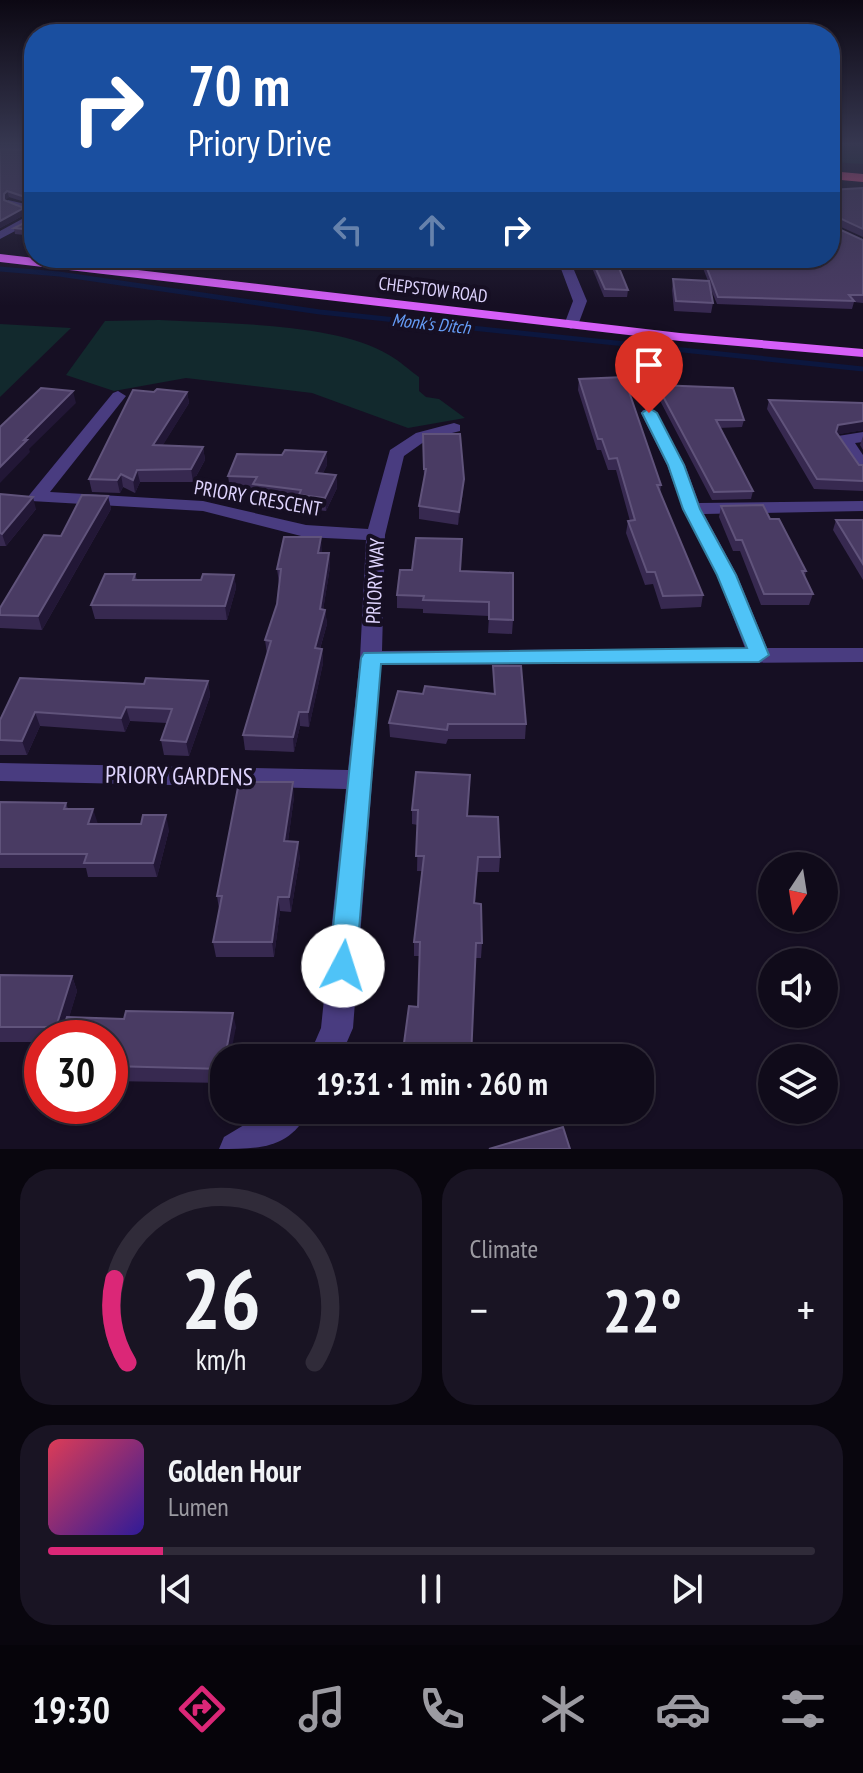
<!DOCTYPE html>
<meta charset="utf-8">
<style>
body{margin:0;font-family:"PT Sans Narrow",sans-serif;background:#191423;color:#f1f3f6;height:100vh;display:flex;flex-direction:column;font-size:30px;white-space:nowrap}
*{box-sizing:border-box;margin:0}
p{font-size:26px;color:#9c9ba2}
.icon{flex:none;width:44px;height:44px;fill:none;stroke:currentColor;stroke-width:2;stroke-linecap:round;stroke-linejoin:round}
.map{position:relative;height:1149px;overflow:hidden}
.details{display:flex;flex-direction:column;gap:20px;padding:20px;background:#09060e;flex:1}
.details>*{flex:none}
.top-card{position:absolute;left:24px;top:24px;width:816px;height:244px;border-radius:32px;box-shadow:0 2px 6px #0004,0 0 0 2px #302b39;background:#1a4fa0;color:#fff;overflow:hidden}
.needle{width:52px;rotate:192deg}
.fabs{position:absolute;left:758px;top:852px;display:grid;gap:16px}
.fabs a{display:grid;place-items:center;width:80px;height:80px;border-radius:50%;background:#100b1a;box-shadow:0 2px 6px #0004,0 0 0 2px #302b39;font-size:40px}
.speed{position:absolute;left:24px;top:1020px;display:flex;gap:16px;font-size:40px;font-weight:700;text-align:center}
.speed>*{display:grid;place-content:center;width:104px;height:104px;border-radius:50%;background:#100b1a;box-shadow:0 2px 6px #0004,0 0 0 2px #302b39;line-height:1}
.speed .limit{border:12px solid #d22;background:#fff;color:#111}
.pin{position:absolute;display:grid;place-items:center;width:68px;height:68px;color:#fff;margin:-82px -34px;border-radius:50% 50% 50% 0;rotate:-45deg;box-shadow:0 0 8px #0007}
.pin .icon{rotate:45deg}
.me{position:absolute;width:88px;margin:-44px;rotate:5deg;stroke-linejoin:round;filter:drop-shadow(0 0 6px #0008)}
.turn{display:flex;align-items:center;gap:28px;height:168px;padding:0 32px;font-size:36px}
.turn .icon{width:104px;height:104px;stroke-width:2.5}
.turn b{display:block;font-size:56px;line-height:68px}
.lanes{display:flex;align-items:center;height:76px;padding:0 32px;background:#0003;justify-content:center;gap:40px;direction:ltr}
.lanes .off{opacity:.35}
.big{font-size:60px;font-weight:700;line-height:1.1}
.details .widget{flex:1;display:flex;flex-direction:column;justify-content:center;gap:12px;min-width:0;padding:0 28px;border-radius:32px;background:#191423}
.details .dial{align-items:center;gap:0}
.dial svg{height:208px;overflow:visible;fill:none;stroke:#302b39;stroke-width:7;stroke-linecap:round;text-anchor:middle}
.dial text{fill:#f1f3f6;stroke:none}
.song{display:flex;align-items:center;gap:24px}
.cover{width:96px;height:96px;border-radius:12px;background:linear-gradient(135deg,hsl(350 70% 55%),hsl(250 70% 35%))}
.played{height:8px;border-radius:4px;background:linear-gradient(90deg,#db2777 15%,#302b39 15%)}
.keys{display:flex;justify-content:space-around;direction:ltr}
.heat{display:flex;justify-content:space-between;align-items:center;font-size:44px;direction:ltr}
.details .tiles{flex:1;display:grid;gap:20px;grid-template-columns:1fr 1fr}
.widget:last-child{grid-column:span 2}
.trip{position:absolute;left:210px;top:1044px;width:444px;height:80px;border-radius:32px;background:#100b1a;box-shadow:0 2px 6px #0004,0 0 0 2px #302b39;font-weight:700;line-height:80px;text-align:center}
.tab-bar{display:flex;height:128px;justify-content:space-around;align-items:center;background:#06040a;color:#9c9ba2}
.tab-bar .icon{width:56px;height:56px}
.tab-bar .selected{color:#db2777}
.tab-bar b{font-size:36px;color:#f1f3f6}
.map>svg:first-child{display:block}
.green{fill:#12292d}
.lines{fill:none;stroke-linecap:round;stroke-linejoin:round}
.stream{stroke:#0c173f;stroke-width:5}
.street{fill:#493c80;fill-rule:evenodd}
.primary{fill:#d65ff8;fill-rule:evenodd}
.highway{fill:#f75489;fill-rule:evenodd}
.wall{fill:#372950}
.shaded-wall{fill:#221736}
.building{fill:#493b63;stroke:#60537b;stroke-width:2}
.route{fill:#4fc3f7;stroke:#337fa1;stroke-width:2}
.labels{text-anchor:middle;stroke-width:8;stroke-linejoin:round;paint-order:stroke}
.far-street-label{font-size:18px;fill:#ded3fd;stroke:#160f23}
.far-water-label{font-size:18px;font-style:italic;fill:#669ef8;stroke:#160f23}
.street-label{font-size:20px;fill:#ded3fd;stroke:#160f23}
.near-street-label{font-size:24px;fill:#ded3fd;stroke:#160f23}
</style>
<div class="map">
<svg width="863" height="1149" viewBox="0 0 863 1149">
<rect width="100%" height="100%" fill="#160f23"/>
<!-- green -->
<g class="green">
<polygon points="830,145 863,145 863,164 830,162"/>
<path d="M159,320C223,324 335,322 389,355C400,361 409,370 419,377V391L426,397L439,399L465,418L408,428L312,393L186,378L114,391L66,375L105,321Z"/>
<polygon points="0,324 71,328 0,397"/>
</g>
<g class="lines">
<!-- stream -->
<polyline class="stream" points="0,269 59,274 320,312 863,369"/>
<!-- street -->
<g class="street">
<rect x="0" y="145" width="34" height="6"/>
<polygon points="8,200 34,206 34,221 0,239 0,231 33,213 8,204"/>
<polygon points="557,258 569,258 587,301 578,325 571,329 564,325 573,301"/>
<polygon points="118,391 126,396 50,492 203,501 306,525 368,529 390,450 416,433 454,423 460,425 460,431 428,439 404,456 385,535 382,651 745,648 717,575 683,509 667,465 641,413 643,410 655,410 685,465 699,503 863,501 863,511 704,514 737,575 767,648 863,648 863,662 381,665 353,1028 340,1058 308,1058 321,1028 346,789 0,781 0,763 348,770 360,658 366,540 305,537 203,511 31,501 28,497 31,493 113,393"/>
<polygon points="863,432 863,442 855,443 863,455 863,473 857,472 836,440 838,436"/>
<path d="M269,1110H309C290,1149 260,1149 219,1149L224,1137Z"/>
</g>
<!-- primary -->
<polygon class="primary" points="0,254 680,333 863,349 863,357 680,341 0,262"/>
<!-- highway -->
<polygon class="highway" points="830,171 863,174 863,182 830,179"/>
</g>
<!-- wall -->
<g class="wall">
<polygon points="0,149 34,150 34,205 9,197 5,200 24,208 26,214 0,228"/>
<polygon points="863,188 863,237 830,222 830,190"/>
<polygon points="34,218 34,236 15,234 14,228"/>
<polygon points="863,240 863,303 854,302 852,309 717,304 710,287 713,303 711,313 674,311 672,290 673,279 708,281 699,258 830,258"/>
<polygon points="588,258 615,258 628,290 627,297 604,297"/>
<polygon points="579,379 661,485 660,493 703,595 701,607 661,609 653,584 645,585 626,533 628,521 630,521 616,470 608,470 601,450 597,450 578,390"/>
<polygon points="657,385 744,420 742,427 719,428 753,491 751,499 712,500 656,393"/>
<polygon points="154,392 187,392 189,403 162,446 203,447 205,460 193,482 140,482 135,493 123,487 120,493 92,492 89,479"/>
<polygon points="769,400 863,430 838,434 859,465 863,465 863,491 814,489 767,409"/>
<polygon points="423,434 463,492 458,525 419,519 419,506 424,481"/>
<polygon points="863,436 863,450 860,445"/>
<polygon points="326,452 327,465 323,473 336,475 337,488 326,511 300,508 300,503 254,496 253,489 230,489 228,476 282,455"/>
<polygon points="0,494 36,509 6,546 0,546"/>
<polygon points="108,496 111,509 42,630 0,628 0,608 61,536"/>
<polygon points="721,506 770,519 806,571 805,577 813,594 809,605 761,605 740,551 733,551 719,517"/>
<polygon points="836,520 863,520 863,580 833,530"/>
<polygon points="322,551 321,553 329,553 330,567 323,610 325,610 327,624 320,649 322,649 323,663 309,727 300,726 294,752 245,750 243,735 267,654 265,640 277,604 280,583 279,583 277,569"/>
<polygon points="412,570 461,571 513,620 512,634 488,633 489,616 423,613 423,609 397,608 397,595"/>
<polygon points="135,574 137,580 201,580 234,575 236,588 227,620 95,619 91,605"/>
<polygon points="493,666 526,724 525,739 448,739 446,744 390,737 389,723 423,694 494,694"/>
<polygon points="208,681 210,696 189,756 164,755 161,740 167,723 130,721 125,732 40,726 27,755 0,755 0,720 144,684"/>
<polygon points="294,797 288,841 300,856 291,912 280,911 274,957 216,957 213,942 219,909 217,896"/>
<polygon points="0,802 66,803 68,809 97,824 169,830 157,877 88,877 86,868 0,868"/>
<polygon points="412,810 468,816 500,857 499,872 477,872 475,903 482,943 481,958 476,958 418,1007 419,956 414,956 414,942 422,871 417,871 418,825 412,824"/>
<polygon points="0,975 72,976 77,991 69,1017 236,1027 224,1058 224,1083 110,1081 110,1038 42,1038 42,1042 0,1042"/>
</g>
<!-- shaded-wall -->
<g class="shaded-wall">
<polygon points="7,191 9,197 5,200 6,206 4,194"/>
<polygon points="24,208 26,214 0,228 0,221"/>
<polygon points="73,391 76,403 29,449 30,452 0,483 0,467 24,440"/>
<polygon points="187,392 189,403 155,458 153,445"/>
<polygon points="863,421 863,430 835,435 838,425"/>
<polygon points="203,447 205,460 193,482 191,469"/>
<polygon points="326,452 327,465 317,485 316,473"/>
<polygon points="137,470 140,482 135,493 133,480"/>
<polygon points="121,474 123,487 120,493 117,480"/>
<polygon points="336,475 337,488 326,511 325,498"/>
<polygon points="464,479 463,492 458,525 459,512"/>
<polygon points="108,496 111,509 42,630 38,616"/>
<polygon points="33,497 36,509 6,546 2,534"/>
<polygon points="321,537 322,551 319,567 318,553"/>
<polygon points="329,553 330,567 321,623 320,609"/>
<polygon points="234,575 236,588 227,620 225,606"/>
<polygon points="325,610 327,624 316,662 315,648"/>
<polygon points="322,649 323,663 309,727 308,712"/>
<polygon points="208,681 210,696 189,756 186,742"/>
<polygon points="126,707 130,721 125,732 121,718"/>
<polygon points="35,712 40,726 27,755 22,741"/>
<polygon points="299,712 300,726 294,752 293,737"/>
<polygon points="293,782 294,797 286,856 284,841"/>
<polygon points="93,809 98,824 88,824"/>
<polygon points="166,815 169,830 157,877 153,863"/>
<polygon points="298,842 300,856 291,912 289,897"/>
<polygon points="278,897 280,911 274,957 272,942"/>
<polygon points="72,976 77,991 63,1038 60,1038 56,1027"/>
<polygon points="233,1013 236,1027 230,1058 225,1058"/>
</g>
<!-- building -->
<g class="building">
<polygon points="0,149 34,150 34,200 7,191 4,194 4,200 24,208 0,221"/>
<polygon points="863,188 863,229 833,215 830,215 830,190"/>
<polygon points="34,218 34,230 14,228"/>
<polygon points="830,225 863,240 863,295 849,295 854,301 718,297 703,258 830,258"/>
<polygon points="591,258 615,258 628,290 605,289"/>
<polygon points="673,279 709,281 713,303 676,301"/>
<polygon points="624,377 661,485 657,485 703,595 663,596 655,572 647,572 628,521 635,520 617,458 609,459 602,439 598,439 579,379"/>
<polygon points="657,385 733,388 744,420 716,420 753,491 714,492"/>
<polygon points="41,388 73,391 24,440 27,440 0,467 0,427"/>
<polygon points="157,389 187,392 153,445 203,447 191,469 137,470 133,480 121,474 117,480 89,479 133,390 154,392"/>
<polygon points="769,400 863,403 863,421 838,425 836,432 859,465 863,465 863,481 817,479"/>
<polygon points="423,434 460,434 464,479 459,512 419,506 426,469 424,469"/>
<polygon points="285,450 326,452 316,473 336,475 325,498 299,495 301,490 253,484 257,477 228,476 237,454 282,455"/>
<polygon points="0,494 33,497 2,534 0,533"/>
<polygon points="82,495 108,496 38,616 0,615 0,608 44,535 61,536"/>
<polygon points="763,505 770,519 779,519 806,571 802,571 813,594 764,594 742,540 736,540 721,506"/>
<polygon points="836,520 863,520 863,564"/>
<polygon points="284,537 321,537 318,553 329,553 320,609 325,610 315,648 322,649 308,712 299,712 293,737 243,735 271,641 265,640 277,604 281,569 277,569"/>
<polygon points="416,538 462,539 460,571 513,573 513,620 489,619 489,602 423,600 424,596 397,595 400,570 412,570"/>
<polygon points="105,574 135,574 133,580 201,580 203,574 234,575 225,606 91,605"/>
<polygon points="493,666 521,666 526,724 448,724 447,730 389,723 398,691 423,694 425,686 495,694"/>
<polygon points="20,678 144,684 146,678 208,681 186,742 161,740 172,709 126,707 121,718 35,712 22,741 0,740 0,720"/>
<polygon points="416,772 470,775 467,816 498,817 500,857 478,857 474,903 481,904 482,943 476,943 471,1058 402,1058 409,1006 418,1007 420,942 414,942 424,856 416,856 418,810 412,810"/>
<polygon points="239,782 293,782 284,841 298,842 289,897 278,897 272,942 213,942 222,896 217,896"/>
<polygon points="0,802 66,803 64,809 93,809 88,824 141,824 143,815 166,815 153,863 84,863 87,854 0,854"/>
<polygon points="0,975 72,976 56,1027 0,1027"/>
<polygon points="126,1011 233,1013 223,1069 110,1066 110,1038 60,1038 67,1017 124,1019"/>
<polygon points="563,1127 570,1149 489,1149"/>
</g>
<!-- sky -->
<linearGradient id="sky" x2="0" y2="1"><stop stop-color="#0c0813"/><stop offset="0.47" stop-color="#363750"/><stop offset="1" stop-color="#363750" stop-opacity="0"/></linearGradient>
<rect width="863" height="306" fill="url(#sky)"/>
<!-- route -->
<polygon class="route" points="649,408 657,413 684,465 700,509 736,575 769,655 759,662 381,664 356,966 352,975 343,979 333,975 329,966 361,658 364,653 747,648 717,575 683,509 668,465 642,413"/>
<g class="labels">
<!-- far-street labels -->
<g class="far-street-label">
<text transform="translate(433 290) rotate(7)" y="6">CHEPSTOW ROAD</text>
</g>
<!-- far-water labels -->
<g class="far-water-label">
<text transform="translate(431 324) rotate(6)" y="6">Monk's Ditch</text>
</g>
<!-- street labels -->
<g class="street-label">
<text transform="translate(258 498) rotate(10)" y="7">PRIORY CRESCENT</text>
<text transform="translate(375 581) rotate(-87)" y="7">PRIORY WAY</text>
</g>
<!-- near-street labels -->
<g class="near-street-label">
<text transform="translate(179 776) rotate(1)" y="8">PRIORY GARDENS</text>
</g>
</g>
</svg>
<div class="fabs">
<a><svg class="needle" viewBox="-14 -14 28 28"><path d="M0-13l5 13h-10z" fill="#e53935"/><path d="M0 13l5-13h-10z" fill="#9c9ba2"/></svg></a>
<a><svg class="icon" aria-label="sound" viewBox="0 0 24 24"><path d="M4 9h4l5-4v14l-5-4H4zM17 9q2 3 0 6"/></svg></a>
<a><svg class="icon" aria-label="layers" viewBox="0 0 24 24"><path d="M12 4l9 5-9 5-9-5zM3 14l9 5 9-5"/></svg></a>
</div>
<div class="speed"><div class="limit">30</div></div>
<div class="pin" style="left:649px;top:413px;background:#d93025"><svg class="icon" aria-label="arrive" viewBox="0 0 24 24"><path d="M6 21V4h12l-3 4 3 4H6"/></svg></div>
<svg class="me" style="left:343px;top:966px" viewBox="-20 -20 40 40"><circle r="19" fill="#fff"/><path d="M0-13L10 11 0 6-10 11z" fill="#4fc3f7"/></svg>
<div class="trip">19:31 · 1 min · 260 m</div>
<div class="top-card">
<div class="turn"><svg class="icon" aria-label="right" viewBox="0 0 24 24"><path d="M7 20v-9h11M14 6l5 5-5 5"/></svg><div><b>70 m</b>Priory Drive</div></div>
<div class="lanes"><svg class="icon off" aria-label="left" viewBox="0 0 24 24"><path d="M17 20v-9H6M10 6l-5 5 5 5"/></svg><svg class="icon off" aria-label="ahead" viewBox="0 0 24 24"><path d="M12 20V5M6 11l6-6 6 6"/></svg><svg class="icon" aria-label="right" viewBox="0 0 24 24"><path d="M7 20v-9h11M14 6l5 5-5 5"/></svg></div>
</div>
</div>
<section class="details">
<div class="tiles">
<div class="widget dial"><svg viewBox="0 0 100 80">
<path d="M14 69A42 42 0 1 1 86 69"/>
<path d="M14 69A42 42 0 0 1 9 37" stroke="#db2777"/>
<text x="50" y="56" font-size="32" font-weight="700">26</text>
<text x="50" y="72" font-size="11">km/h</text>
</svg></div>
<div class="widget"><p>Climate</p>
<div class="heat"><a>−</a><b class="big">22°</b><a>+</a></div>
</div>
<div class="widget">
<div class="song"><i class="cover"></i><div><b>Golden Hour</b><p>Lumen</p></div></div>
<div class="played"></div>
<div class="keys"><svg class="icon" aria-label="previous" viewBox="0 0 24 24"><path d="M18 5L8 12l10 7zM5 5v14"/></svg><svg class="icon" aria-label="pause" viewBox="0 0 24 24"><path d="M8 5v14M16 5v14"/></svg><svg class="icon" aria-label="next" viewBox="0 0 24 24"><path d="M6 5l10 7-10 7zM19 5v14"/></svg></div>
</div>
</div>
</section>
<nav class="tab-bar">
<b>19:30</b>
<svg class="icon selected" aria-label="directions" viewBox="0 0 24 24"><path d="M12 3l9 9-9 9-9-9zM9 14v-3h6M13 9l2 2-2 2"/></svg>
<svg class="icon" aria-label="music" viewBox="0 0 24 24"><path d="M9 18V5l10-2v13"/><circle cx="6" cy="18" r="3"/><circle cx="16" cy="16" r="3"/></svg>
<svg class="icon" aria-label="phone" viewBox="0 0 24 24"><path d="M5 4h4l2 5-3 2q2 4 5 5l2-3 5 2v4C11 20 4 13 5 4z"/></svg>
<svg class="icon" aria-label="climate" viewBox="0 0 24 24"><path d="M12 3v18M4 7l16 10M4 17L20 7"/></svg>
<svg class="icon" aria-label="car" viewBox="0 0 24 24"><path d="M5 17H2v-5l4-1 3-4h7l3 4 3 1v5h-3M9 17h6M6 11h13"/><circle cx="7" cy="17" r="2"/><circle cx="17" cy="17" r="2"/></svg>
<svg class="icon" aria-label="filters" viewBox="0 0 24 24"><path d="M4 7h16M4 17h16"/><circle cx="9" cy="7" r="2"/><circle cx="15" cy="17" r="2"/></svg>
</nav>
